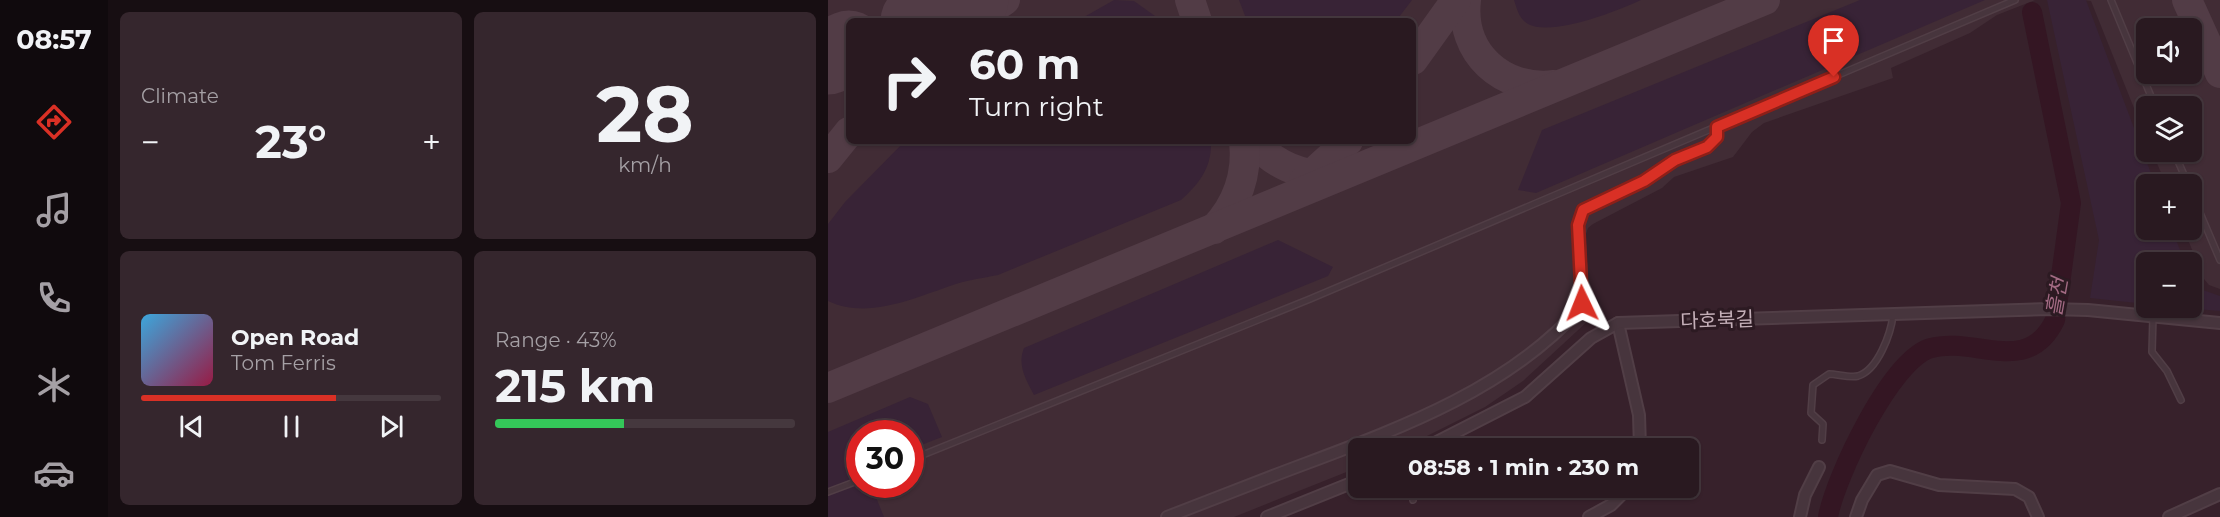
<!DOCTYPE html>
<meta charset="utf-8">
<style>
body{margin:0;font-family:Montserrat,"Noto Sans KR",sans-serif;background:#35262d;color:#f1f3f6;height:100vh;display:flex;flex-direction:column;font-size:22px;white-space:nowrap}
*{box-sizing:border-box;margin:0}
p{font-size:20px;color:#a5a0a5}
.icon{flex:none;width:33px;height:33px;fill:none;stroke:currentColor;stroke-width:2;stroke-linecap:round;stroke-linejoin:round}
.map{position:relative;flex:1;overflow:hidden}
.sheet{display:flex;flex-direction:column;gap:12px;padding:12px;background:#170e12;width:720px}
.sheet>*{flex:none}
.guide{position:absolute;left:18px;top:18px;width:570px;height:126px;border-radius:9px;box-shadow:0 2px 4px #0004,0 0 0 2px #45383e;background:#291920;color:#f1f3f6;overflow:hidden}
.tools{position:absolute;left:1308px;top:18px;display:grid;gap:12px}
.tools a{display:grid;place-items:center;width:66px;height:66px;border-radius:9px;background:#291920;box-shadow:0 2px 4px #0004,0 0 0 2px #45383e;font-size:30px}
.speed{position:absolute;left:18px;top:420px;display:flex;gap:12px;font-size:30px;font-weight:700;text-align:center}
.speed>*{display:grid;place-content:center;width:78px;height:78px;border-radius:50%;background:#291920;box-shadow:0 2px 4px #0004,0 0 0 2px #45383e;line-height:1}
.speed .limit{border:9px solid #d22;background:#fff;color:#111}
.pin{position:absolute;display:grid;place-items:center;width:51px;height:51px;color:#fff;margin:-62px -26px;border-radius:50% 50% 50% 0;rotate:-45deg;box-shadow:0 0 6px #0007}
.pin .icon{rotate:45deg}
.me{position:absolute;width:66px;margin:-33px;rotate:358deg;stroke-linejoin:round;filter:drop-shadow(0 0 4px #0008)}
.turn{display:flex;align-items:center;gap:21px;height:126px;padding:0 24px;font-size:27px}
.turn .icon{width:78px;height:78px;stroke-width:2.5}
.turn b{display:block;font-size:42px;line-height:51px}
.big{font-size:45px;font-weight:700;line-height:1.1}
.sheet .widget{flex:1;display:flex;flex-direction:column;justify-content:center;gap:9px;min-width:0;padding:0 21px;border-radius:9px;background:#35262d}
.sheet .dial{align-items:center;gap:0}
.dial b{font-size:78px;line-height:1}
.song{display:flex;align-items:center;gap:18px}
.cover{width:72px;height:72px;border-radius:9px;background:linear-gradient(135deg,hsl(200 70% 55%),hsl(340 70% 35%))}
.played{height:6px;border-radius:3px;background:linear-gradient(90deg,#d93025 65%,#45383e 65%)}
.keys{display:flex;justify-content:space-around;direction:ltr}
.heat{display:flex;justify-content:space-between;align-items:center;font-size:33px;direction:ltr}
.charge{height:9px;border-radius:4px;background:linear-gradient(90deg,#34c759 43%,#45383e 0)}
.sheet .tiles{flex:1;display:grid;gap:12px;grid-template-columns:repeat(2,1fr)}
.trip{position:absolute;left:520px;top:438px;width:351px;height:60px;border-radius:9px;background:#291920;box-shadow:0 2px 4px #0004,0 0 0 2px #45383e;font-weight:700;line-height:60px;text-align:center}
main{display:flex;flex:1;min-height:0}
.menu{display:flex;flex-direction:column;width:108px;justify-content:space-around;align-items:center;background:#100a0d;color:#a5a0a5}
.menu .icon{width:42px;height:42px}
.menu .selected{color:#d93025}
.menu b{font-size:27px;color:#f1f3f6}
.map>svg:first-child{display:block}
.airport{fill:#412c35;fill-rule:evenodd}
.green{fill:#382336}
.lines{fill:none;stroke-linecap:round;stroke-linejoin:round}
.river{stroke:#341623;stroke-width:20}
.taxiway{stroke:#523c46;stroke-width:30}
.runway{stroke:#523c46;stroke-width:75}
.service-casing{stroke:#513e46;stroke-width:8}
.minor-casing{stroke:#513e46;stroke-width:14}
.service{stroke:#47353d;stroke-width:5}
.minor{stroke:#47353d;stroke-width:10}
.route-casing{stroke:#8d1f18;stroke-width:15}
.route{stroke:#d93025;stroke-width:10}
.labels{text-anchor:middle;stroke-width:6;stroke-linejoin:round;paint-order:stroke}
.street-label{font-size:20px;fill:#c4afb8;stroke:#2c1a22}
.water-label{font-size:21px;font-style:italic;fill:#a26a83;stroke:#2c1a22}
</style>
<main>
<nav class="menu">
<b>08:57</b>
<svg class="icon selected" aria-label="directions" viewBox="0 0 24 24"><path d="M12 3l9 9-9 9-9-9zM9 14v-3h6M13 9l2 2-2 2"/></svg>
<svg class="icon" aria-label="music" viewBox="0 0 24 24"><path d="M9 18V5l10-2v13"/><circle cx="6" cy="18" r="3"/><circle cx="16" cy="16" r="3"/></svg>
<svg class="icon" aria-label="phone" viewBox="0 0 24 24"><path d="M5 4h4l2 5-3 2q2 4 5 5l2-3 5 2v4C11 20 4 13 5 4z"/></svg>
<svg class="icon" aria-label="climate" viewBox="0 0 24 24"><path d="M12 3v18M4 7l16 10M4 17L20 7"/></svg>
<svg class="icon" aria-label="car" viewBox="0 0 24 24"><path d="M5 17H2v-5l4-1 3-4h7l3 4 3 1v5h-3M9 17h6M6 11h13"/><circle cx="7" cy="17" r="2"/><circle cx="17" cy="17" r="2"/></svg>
</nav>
<section class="sheet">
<div class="tiles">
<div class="widget"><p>Climate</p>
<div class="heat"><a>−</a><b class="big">23°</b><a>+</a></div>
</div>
<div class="widget dial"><b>28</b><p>km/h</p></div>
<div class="widget">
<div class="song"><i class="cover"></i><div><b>Open Road</b><p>Tom Ferris</p></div></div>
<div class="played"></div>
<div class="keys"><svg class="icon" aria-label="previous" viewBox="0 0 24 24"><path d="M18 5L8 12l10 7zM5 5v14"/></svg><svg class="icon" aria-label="pause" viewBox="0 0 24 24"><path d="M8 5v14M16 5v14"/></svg><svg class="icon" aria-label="next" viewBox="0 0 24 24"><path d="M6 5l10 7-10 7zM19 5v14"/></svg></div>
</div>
<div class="widget"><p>Range · 43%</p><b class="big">215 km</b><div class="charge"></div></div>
</div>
</section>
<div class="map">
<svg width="1392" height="517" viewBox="0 0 1392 517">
<rect width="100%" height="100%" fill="#37212b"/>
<!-- airport -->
<g class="airport">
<path d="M0,0H1207L1169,15L1142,33L1063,68L1065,78L936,123L924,132L905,157L846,177L834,188L765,224L760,228L757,237L761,320L695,381L657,407L575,448H531V467L406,517H0ZM21,21H585V141H21ZM32,434H82V484H32Z"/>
<path d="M1255,0H1392V289L1381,285L1376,279L1356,230H1364V184H1338L1324,152H1364V106H1318V138L1263,1ZM1318,28H1364V74H1318Z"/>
</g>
<!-- green -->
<g class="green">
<polygon points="286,0 306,1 334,21 249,21"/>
<polygon points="411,0 584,0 568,21 419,21"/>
<path d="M686,0H813C790,11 723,37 700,24C691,19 689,9 686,0Z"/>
<polygon points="1032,0 1157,0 708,193 690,190 714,130"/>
<polygon points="1219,0 1258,0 1327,184 1318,184 1318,230 1344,230 1357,262 1318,262 1318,304 1262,298 1271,240"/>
<path d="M77,141H383C384,167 372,183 353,200L170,275C155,278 139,280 125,285C86,298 40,320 0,301V224L17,202Z"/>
<path d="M450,240L505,267L500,276L206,395C198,380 189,365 196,348Z"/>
<polygon points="1364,280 1375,290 1392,296 1392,311 1356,308 1364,308"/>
<polygon points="82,397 100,404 114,437 83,449 82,434 32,434 32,484 43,485 56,517 0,517 0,432"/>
</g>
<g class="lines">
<!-- river -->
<path class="river" d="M1000,517C1007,478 1063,359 1103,348C1147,336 1200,377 1227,320L1243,203L1204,12"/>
<!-- taxiway -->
<g class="taxiway">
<polyline points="362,0 369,21"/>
<path d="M638,0C632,53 674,91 726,85"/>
<polyline points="1359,0 1392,73"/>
<polyline points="146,21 177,0"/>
<polyline points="585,60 628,0"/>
<path d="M425,141C445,163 468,175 498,175"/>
<polyline points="0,158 21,132"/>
<polyline points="476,181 520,141"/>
<path d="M386,229C409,205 420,174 416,141"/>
<polyline points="0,388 937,0"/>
</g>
<!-- runway -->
<g class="runway">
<polyline points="90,21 143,0"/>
<polyline points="0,57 21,48"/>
</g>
<defs>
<g id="service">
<polyline points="1283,0 1327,106"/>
<polyline points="1346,152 1360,184"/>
<polyline points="1364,194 1392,260"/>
<polyline points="1325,316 1324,352 1339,371 1353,400"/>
<path d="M994,440L995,424L983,413L985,385L1001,374C1009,374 1022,378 1030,376C1050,370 1063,333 1065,315"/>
<polyline points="82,460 482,299 1187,0"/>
<polyline points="583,488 585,500"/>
<polyline points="0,492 32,480"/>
</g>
<g id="minor">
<polyline points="790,323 811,415 812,448"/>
<polyline points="597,448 697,397 763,338 790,323 1221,309 1260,310 1392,323"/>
<path d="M339,517C376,503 413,488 450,474C555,434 675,395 752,308L754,298L750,225L755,210L816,181L847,160L879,147L889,137V127"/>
<polyline points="439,517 531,480"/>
<polyline points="761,517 783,505 800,488"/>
<polyline points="972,517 977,495 991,467"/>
<polyline points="1028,517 1034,500 1049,475 1062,471 1111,485 1187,489 1201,497 1210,517"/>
<polyline points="1341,517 1392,494"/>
</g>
</defs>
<!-- service casing -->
<use href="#service" class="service-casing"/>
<!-- minor casing -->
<use href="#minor" class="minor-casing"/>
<!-- service -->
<use href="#service" class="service"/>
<!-- minor -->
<use href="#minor" class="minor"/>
</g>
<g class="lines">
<defs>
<polyline id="route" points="754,303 750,225 755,210 816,181 847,160 879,147 889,137 889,127 1006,77"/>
</defs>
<!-- route casing -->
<use href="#route" class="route-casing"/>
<!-- route -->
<use href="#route" class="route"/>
</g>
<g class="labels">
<!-- street labels -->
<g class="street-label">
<text transform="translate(889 320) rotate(-2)" y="7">다호북길</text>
</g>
<!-- water labels -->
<g class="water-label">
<text transform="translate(1229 297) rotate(-80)" y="7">흘천</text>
</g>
</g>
</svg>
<div class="tools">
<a><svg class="icon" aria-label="sound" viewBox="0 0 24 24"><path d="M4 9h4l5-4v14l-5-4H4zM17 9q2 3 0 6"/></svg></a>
<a><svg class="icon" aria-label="layers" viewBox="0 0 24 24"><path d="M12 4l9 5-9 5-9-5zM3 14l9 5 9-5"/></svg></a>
<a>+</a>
<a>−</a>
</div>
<div class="speed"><div class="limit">30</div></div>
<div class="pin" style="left:1006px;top:77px;background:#d93025"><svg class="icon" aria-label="arrive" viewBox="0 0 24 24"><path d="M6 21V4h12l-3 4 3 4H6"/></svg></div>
<svg class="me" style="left:754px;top:303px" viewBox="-20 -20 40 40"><path d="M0-17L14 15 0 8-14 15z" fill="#d93025" stroke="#fff" stroke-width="4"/></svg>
<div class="trip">08:58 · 1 min · 230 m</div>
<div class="guide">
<div class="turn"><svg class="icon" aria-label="right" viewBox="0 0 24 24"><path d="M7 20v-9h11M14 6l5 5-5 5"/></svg><div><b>60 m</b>Turn right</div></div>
</div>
</div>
</main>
